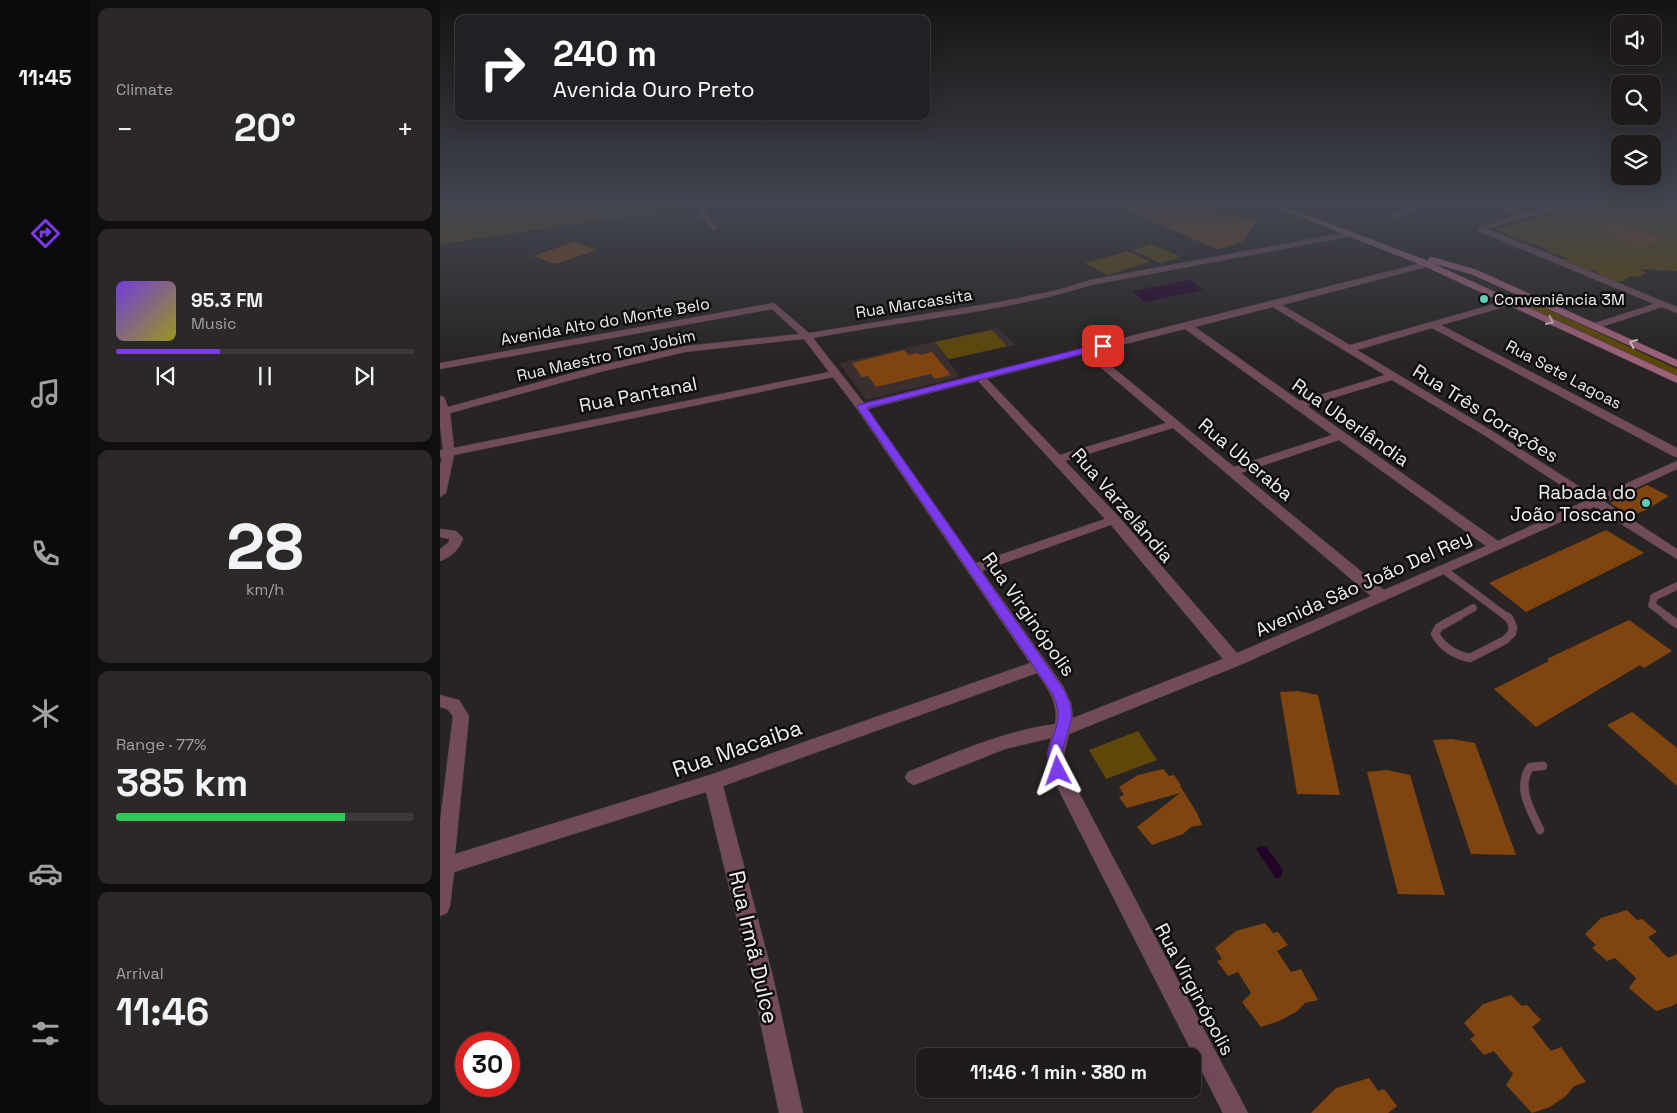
<!DOCTYPE html>
<meta charset="utf-8">
<style>
body{margin:0;font-family:"Space Grotesk",sans-serif;background:#2b2827;color:#f1f3f6;height:100vh;display:flex;flex-direction:column;font-size:19px;white-space:nowrap}
*{box-sizing:border-box;margin:0}
p{font-size:16px;color:#a1a1a2}
.icon{flex:none;width:28px;height:28px;fill:none;stroke:currentColor;stroke-width:2;stroke-linecap:round;stroke-linejoin:round}
.map{position:relative;flex:1;overflow:hidden}
.panel{display:flex;flex-direction:column;gap:8px;padding:8px;background:#100f0e;width:350px}
.panel>*{flex:none}
.guide{position:absolute;left:15px;top:15px;width:475px;height:105px;border-radius:10px;box-shadow:0 5px 20px #0002,0 0 0 1px #3c3939;background:#202124;color:#fff;overflow:hidden}
.buttons{position:absolute;left:1171px;top:15px;display:grid;gap:10px}
.buttons a{display:grid;place-items:center;width:50px;height:50px;border-radius:10px;background:#1e1b1a;box-shadow:0 5px 20px #0002,0 0 0 1px #3c3939;font-size:25px}
.speed{position:absolute;left:15px;top:1032px;display:flex;gap:10px;font-size:25px;font-weight:700;text-align:center}
.speed>*{display:grid;place-content:center;width:65px;height:65px;border-radius:50%;background:#1e1b1a;box-shadow:0 5px 20px #0002,0 0 0 1px #3c3939;line-height:1}
.speed .limit{border:8px solid #d22;background:#fff;color:#111}
.pin{position:absolute;display:grid;place-items:center;width:42px;height:42px;color:#fff;margin:-21px;border-radius:10px;box-shadow:0 2px 8px #0006}
.me{position:absolute;width:55px;margin:-28px;rotate:356deg;stroke-linejoin:round;filter:drop-shadow(0 0 4px #0008)}
.turn{display:flex;align-items:center;gap:18px;height:105px;padding:0 15px;font-size:22px}
.turn .icon{width:65px;height:65px;stroke-width:2.5}
.turn b{display:block;font-size:35px;line-height:42px}
.big{font-size:38px;font-weight:700;line-height:1.1}
.panel .card{flex:1;display:flex;flex-direction:column;justify-content:center;gap:8px;min-width:0;padding:0 18px;border-radius:10px;background:#2b2827}
.panel .dial{align-items:center;gap:0}
.dial b{font-size:65px;line-height:1}
.song{display:flex;align-items:center;gap:15px}
.cover{width:60px;height:60px;border-radius:8px;background:linear-gradient(135deg,hsl(260 70% 55%),hsl(60 70% 35%))}
.played{height:5px;border-radius:2px;background:linear-gradient(90deg,#7c3aed 35%,#3c3939 35%)}
.keys{display:flex;justify-content:space-around;direction:ltr}
.heat{display:flex;justify-content:space-between;align-items:center;font-size:28px;direction:ltr}
.charge{height:8px;border-radius:4px;background:linear-gradient(90deg,#34c759 77%,#3c3939 0)}
.trip{position:absolute;left:476px;top:1048px;width:285px;height:50px;border-radius:10px;background:#1e1b1a;box-shadow:0 5px 20px #0002,0 0 0 1px #3c3939;font-weight:700;line-height:50px;text-align:center}
main{display:flex;flex:1;min-height:0}
.tab-bar{display:flex;flex-direction:column;width:90px;justify-content:space-around;align-items:center;background:#0c0b0a;color:#a1a1a2}
.tab-bar .icon{width:35px;height:35px}
.tab-bar .current{color:#7c3aed}
.tab-bar b{font-size:22px;color:#f1f3f6}
.map>svg:first-child{display:block}
.built{fill:#392f2e}
.green{fill:#5e4709}
.water{fill:#230428}
.building{fill:#804411}
.lines{fill:none;stroke-linecap:round;stroke-linejoin:round}
.lane-far2-casing{stroke:#444140;stroke-width:5}
.lane-far1-casing{stroke:#444140;stroke-width:8}
.lane-casing{stroke:#444140;stroke-width:9}
.street-casing{stroke:#444140;stroke-width:1}
.secondary-casing{stroke:#444140;stroke-width:1}
.lane-far2{stroke:#724b5b;stroke-width:4.5}
.lane-far1{stroke:#724b5b;stroke-width:7}
.lane{stroke:#724b5b;stroke-width:8}
.street{fill:#724b5b;fill-rule:evenodd}
.secondary{fill:#9d607a;fill-rule:evenodd}
.oneway{stroke:#d4bec6}
.route{fill:#7c3aed;stroke:#51269a}
.poi-dot{fill:#5eceb8;stroke:#0f0d0d;stroke-width:2}
.labels{text-anchor:middle;stroke-width:5;stroke-linejoin:round;paint-order:stroke}
.far-poi-label{font-size:16px;fill:#f2f0ef;stroke:#0f0d0d;text-anchor:start}
.far-street-label{font-size:16px;fill:#f2f0ef;stroke:#0f0d0d}
.street-label{font-size:19px;fill:#f2f0ef;stroke:#0f0d0d}
.poi-label{font-size:19px;fill:#f2f0ef;stroke:#0f0d0d;text-anchor:end}
.near-street-label{font-size:22px;fill:#f2f0ef;stroke:#0f0d0d}
</style>
<main>
<nav class="tab-bar">
<b>11:45</b>
<svg class="icon current" aria-label="directions" viewBox="0 0 24 24"><path d="M12 3l9 9-9 9-9-9zM9 14v-3h6M13 9l2 2-2 2"/></svg>
<svg class="icon" aria-label="music" viewBox="0 0 24 24"><path d="M9 18V5l10-2v13"/><circle cx="6" cy="18" r="3"/><circle cx="16" cy="16" r="3"/></svg>
<svg class="icon" aria-label="phone" viewBox="0 0 24 24"><path d="M5 4h4l2 5-3 2q2 4 5 5l2-3 5 2v4C11 20 4 13 5 4z"/></svg>
<svg class="icon" aria-label="climate" viewBox="0 0 24 24"><path d="M12 3v18M4 7l16 10M4 17L20 7"/></svg>
<svg class="icon" aria-label="car" viewBox="0 0 24 24"><path d="M5 17H2v-5l4-1 3-4h7l3 4 3 1v5h-3M9 17h6M6 11h13"/><circle cx="7" cy="17" r="2"/><circle cx="17" cy="17" r="2"/></svg>
<svg class="icon" aria-label="filters" viewBox="0 0 24 24"><path d="M4 7h16M4 17h16"/><circle cx="9" cy="7" r="2"/><circle cx="15" cy="17" r="2"/></svg>
</nav>
<section class="panel">
<div class="card"><p>Climate</p>
<div class="heat"><a>−</a><b class="big">20°</b><a>+</a></div>
</div>
<div class="card">
<div class="song"><i class="cover"></i><div><b>95.3 FM</b><p>Music</p></div></div>
<div class="played"></div>
<div class="keys"><svg class="icon" aria-label="previous" viewBox="0 0 24 24"><path d="M18 5L8 12l10 7zM5 5v14"/></svg><svg class="icon" aria-label="pause" viewBox="0 0 24 24"><path d="M8 5v14M16 5v14"/></svg><svg class="icon" aria-label="next" viewBox="0 0 24 24"><path d="M6 5l10 7-10 7zM19 5v14"/></svg></div>
</div>
<div class="card dial"><b>28</b><p>km/h</p></div>
<div class="card"><p>Range · 77%</p><b class="big">385 km</b><div class="charge"></div></div>
<div class="card"><p>Arrival</p><b class="big">11:46</b></div>
</section>
<div class="map">
<svg width="1237" height="1113" viewBox="0 0 1237 1113">
<rect width="100%" height="100%" fill="#282423"/>
<!-- built -->
<polygon class="built" points="557,328 576,345 508,360 520,377 426,400 399,363"/>
<!-- green -->
<g class="green">
<polygon points="0,204 240,204 241,209 0,244"/>
<path d="M1158,204H1237V271L1199,269L1207,274H1202L1201,277L1190,276C1179,288 1164,279 1154,270H1146L1120,259L1129,258L1103,252L1109,250L1053,229Z"/>
<polygon points="712,244 741,257 720,263 692,250"/>
<polygon points="688,251 710,262 667,275 645,263"/>
<polygon points="1087,304 1097,304 1237,369 1237,378 1086,307"/>
<polygon points="552,330 567,346 509,359 495,342"/>
<polygon points="698,731 717,760 666,779 649,750"/>
</g>
<!-- water -->
<g class="water">
<polygon points="750,280 763,290 705,302 692,291"/>
<polygon points="821,846 826,847 843,870 841,877 836,879 816,849"/>
</g>
<!-- building -->
<g class="building">
<polygon points="672,204 779,204 771,213 819,219 802,242 777,249"/>
<polygon points="1177,223 1194,229 1226,240 1201,247 1153,230"/>
<polygon points="134,242 157,250 115,264 93,256"/>
<polygon points="464,350 469,355 478,353 480,355 492,352 511,375 495,379 491,374 436,387 428,376 422,377 412,363"/>
<polygon points="1207,485 1229,496 1206,510 1190,516 1170,503"/>
<polygon points="1166,530 1204,553 1086,612 1049,583"/>
<polygon points="1189,620 1232,651 1204,668 1200,665 1096,727 1054,689 1109,661 1107,659"/>
<polygon points="857,691 878,695 900,795 857,794 840,692"/>
<polygon points="1192,712 1237,748 1237,786 1167,725"/>
<polygon points="1012,739 1035,743 1076,855 1031,854 993,740"/>
<polygon points="723,769 729,776 734,775 741,785 740,786 757,813 762,825 751,827 743,834 712,845 697,827 740,793 687,808 679,797 684,795 679,787 698,775"/>
<polygon points="947,770 970,775 1005,895 958,894 927,772"/>
<polygon points="1187,910 1197,920 1202,919 1217,932 1208,937 1228,958 1237,954 1237,1003 1232,1006 1216,1011 1204,1001 1189,988 1196,978 1175,958 1167,961 1152,948 1156,945 1145,934 1161,918"/>
<polygon points="825,923 833,933 838,932 848,945 837,951 851,972 861,969 878,1000 865,1003 856,1012 839,1021 821,1027 802,1002 811,993 798,972 788,976 777,961 782,959 775,948 796,931"/>
<polygon points="1071,995 1082,1006 1087,1005 1101,1020 1092,1027 1111,1051 1121,1047 1146,1082 1134,1086 1126,1096 1110,1107 1092,1113 1066,1085 1073,1074 1054,1051 1044,1055 1030,1039 1035,1036 1024,1023 1043,1004"/>
<polygon points="929,1078 938,1091 944,1089 957,1106 948,1113 871,1113 896,1088"/>
</g>
<g class="lines">
<defs>
<polyline id="lane-far2" points="262,204 264,216 274,228"/>
<g id="lane-far1">
<polyline points="1004,570 1067,617"/>
<polyline points="1017,617 1033,608"/>
<polyline points="1228,617 1212,605 1214,597 1237,586"/>
</g>
<g id="lane">
<path d="M1019,616L999,627L995,634C1003,648 1014,655 1030,658L1065,640L1072,633L1073,627L1069,618L1066,616"/>
<polyline points="1226,616 1237,624"/>
<path d="M1100,830C1091,810 1076,788 1090,767L1103,766"/>
</g>
<g id="street">
<polygon points="980,204 990,204 957,217 950,215"/>
<path d="M1048,204C1061,204 1072,211 1086,212C1099,213 1119,204 1135,204V206L1091,216L1048,229L1237,307V313L1222,307L1158,328H1152V324L1214,304L1038,231V227L1079,215Z"/>
<path d="M909,232L913,234L912,236L651,285C561,313 466,320 373,338L424,403L998,259H1001V263L842,305L910,345L1086,295H1092V299L1001,325L1237,448V457L1233,456L992,328L917,350L1052,431L1156,497L1237,461V469L1165,502L1237,549V559L1154,507L800,665L629,734L624,754L627,770L808,1113H783L609,771L607,754L611,738L565,749L474,785L468,782L465,777L468,772C516,752 564,731 615,724C619,703 608,689 597,673L283,786L333,977L363,1113H339L311,977L266,792L14,872L10,906L7,913L0,916V822L13,716L7,709L0,707V695L19,700L29,716L15,854L273,774L590,663L417,409L393,377L14,455L6,493L0,497V466L2,457L0,458V450H3L0,425V396L4,397L8,407L158,366L245,346L359,334L332,309L0,369V363L334,303L369,333L554,303L618,290L650,280ZM833,307L945,375L860,401L755,327ZM745,329L892,435L794,467L654,352ZM364,339L389,372L14,448L10,413L164,371L245,352ZM645,354L726,423L620,455L547,379ZM952,380L1044,435L1145,501L1058,541L867,406ZM538,381L665,519L536,563L428,409ZM733,428L931,596L797,653L679,517L625,461ZM899,440L1046,546L944,590L801,473ZM671,525L783,659L633,718L631,703L623,686L542,571Z"/>
<path d="M0,529L16,531L23,538C21,548 10,558 0,561V549L9,542V539L0,537Z"/>
</g>
<polygon id="secondary" points="828,204 838,204 988,261 989,258 992,257 1037,270 1237,360 1237,367 1031,274 992,263 1237,376 1237,383 984,266"/>
</defs>
<!-- lane-far2 casing -->
<use href="#lane-far2" class="lane-far2-casing"/>
<!-- lane-far1 casing -->
<use href="#lane-far1" class="lane-far1-casing"/>
<!-- lane casing -->
<use href="#lane" class="lane-casing"/>
<!-- street casing -->
<use href="#street" class="street-casing"/>
<!-- secondary casing -->
<use href="#secondary" class="secondary-casing"/>
<!-- lane-far2 -->
<use href="#lane-far2" class="lane-far2"/>
<!-- lane-far1 -->
<use href="#lane-far1" class="lane-far1"/>
<!-- lane -->
<use href="#lane" class="lane"/>
<!-- street -->
<use href="#street" class="street"/>
<!-- secondary -->
<use href="#secondary" class="secondary"/>
</g>
<!-- one-way arrows -->
<defs><path id="oneway-chevron" d="M-2-3.5L2.5 0L-2 3.5" fill="none" stroke-width="1.6" stroke-linecap="round" stroke-linejoin="round" transform="scale(1.25)"/></defs>
<g class="oneway">
<use href="#oneway-chevron" transform="translate(1110 321) rotate(25)"/>
<use href="#oneway-chevron" transform="translate(1193 343) rotate(-155)"/>
</g>
<!-- sky -->
<linearGradient id="sky" x2="0" y2="1"><stop stop-color="#161413"/><stop offset="0.57" stop-color="#424550"/><stop offset="1" stop-color="#424550" stop-opacity="0"/></linearGradient>
<rect width="1237" height="359" fill="url(#sky)"/>
<!-- route -->
<path class="route" d="M663,343L666,344V348L427,408L624,690L630,704L632,716L621,756L625,771L623,775L618,777L612,775C600,751 617,739 618,716C619,708 615,700 612,693L417,407L418,405Z"/>
<!-- markers -->
<g class="poi-dot">
<circle cx="1044" cy="299" r="5"/>
<circle cx="1206" cy="503" r="5"/>
</g>
<g class="labels">
<!-- far-poi labels -->
<g class="far-poi-label">
<text x="1054" y="305">Conveniência 3M</text>
</g>
<!-- far-street labels -->
<g class="far-street-label">
<text transform="translate(474 303) rotate(-9)" y="6">Rua Marcassita</text>
<text transform="translate(165 321) rotate(-10)" y="6">Avenida Alto do Monte Belo</text>
<text transform="translate(166 355) rotate(-13)" y="6">Rua Maestro Tom Jobim</text>
<text transform="translate(1124 374) rotate(28)" y="6">Rua Sete Lagoas</text>
</g>
<!-- street labels -->
<g class="street-label">
<text transform="translate(198 394) rotate(-11)" y="7">Rua Pantanal</text>
<text transform="translate(1046 413) rotate(32)" y="7">Rua Três Corações</text>
<text transform="translate(911 422) rotate(35)" y="7">Rua Uberlândia</text>
<text transform="translate(806 459) rotate(40)" y="7">Rua Uberaba</text>
<text transform="translate(683 505) rotate(49)" y="7">Rua Varzelândia</text>
<text transform="translate(923 583) rotate(-24)" y="7">Avenida São João Del Rey</text>
<text transform="translate(589 614) rotate(55)" y="7">Rua Virginópolis</text>
<text transform="translate(755 989) rotate(62)" y="7">Rua Virginópolis</text>
</g>
<!-- poi labels -->
<g class="poi-label">
<text x="1196" y="499">Rabada do<tspan x="1196" dy="22">João Toscano</tspan></text>
</g>
<!-- near-street labels -->
<g class="near-street-label">
<text transform="translate(297 748) rotate(-19)" y="8">Rua Macaiba</text>
<text transform="translate(314 947) rotate(77)" y="8">Rua Irmã Dulce</text>
</g>
</g>
</svg>
<div class="buttons">
<a><svg class="icon" aria-label="sound" viewBox="0 0 24 24"><path d="M4 9h4l5-4v14l-5-4H4zM17 9q2 3 0 6"/></svg></a>
<a><svg class="icon" aria-label="search" viewBox="0 0 24 24"><circle cx="10" cy="10" r="6"/><path d="M15 15l6 6"/></svg></a>
<a><svg class="icon" aria-label="layers" viewBox="0 0 24 24"><path d="M12 4l9 5-9 5-9-5zM3 14l9 5 9-5"/></svg></a>
</div>
<div class="speed"><div class="limit">30</div></div>
<div class="pin" style="left:663px;top:346px;background:#d93025"><svg class="icon" aria-label="arrive" viewBox="0 0 24 24"><path d="M6 21V4h12l-3 4 3 4H6"/></svg></div>
<svg class="me" style="left:618px;top:771px" viewBox="-20 -20 40 40"><path d="M0-17L14 15 0 8-14 15z" fill="#7c3aed" stroke="#fff" stroke-width="4"/></svg>
<div class="trip">11:46 · 1 min · 380 m</div>
<div class="guide">
<div class="turn"><svg class="icon" aria-label="right" viewBox="0 0 24 24"><path d="M7 20v-9h11M14 6l5 5-5 5"/></svg><div><b>240 m</b>Avenida Ouro Preto</div></div>
</div>
</div>
</main>
